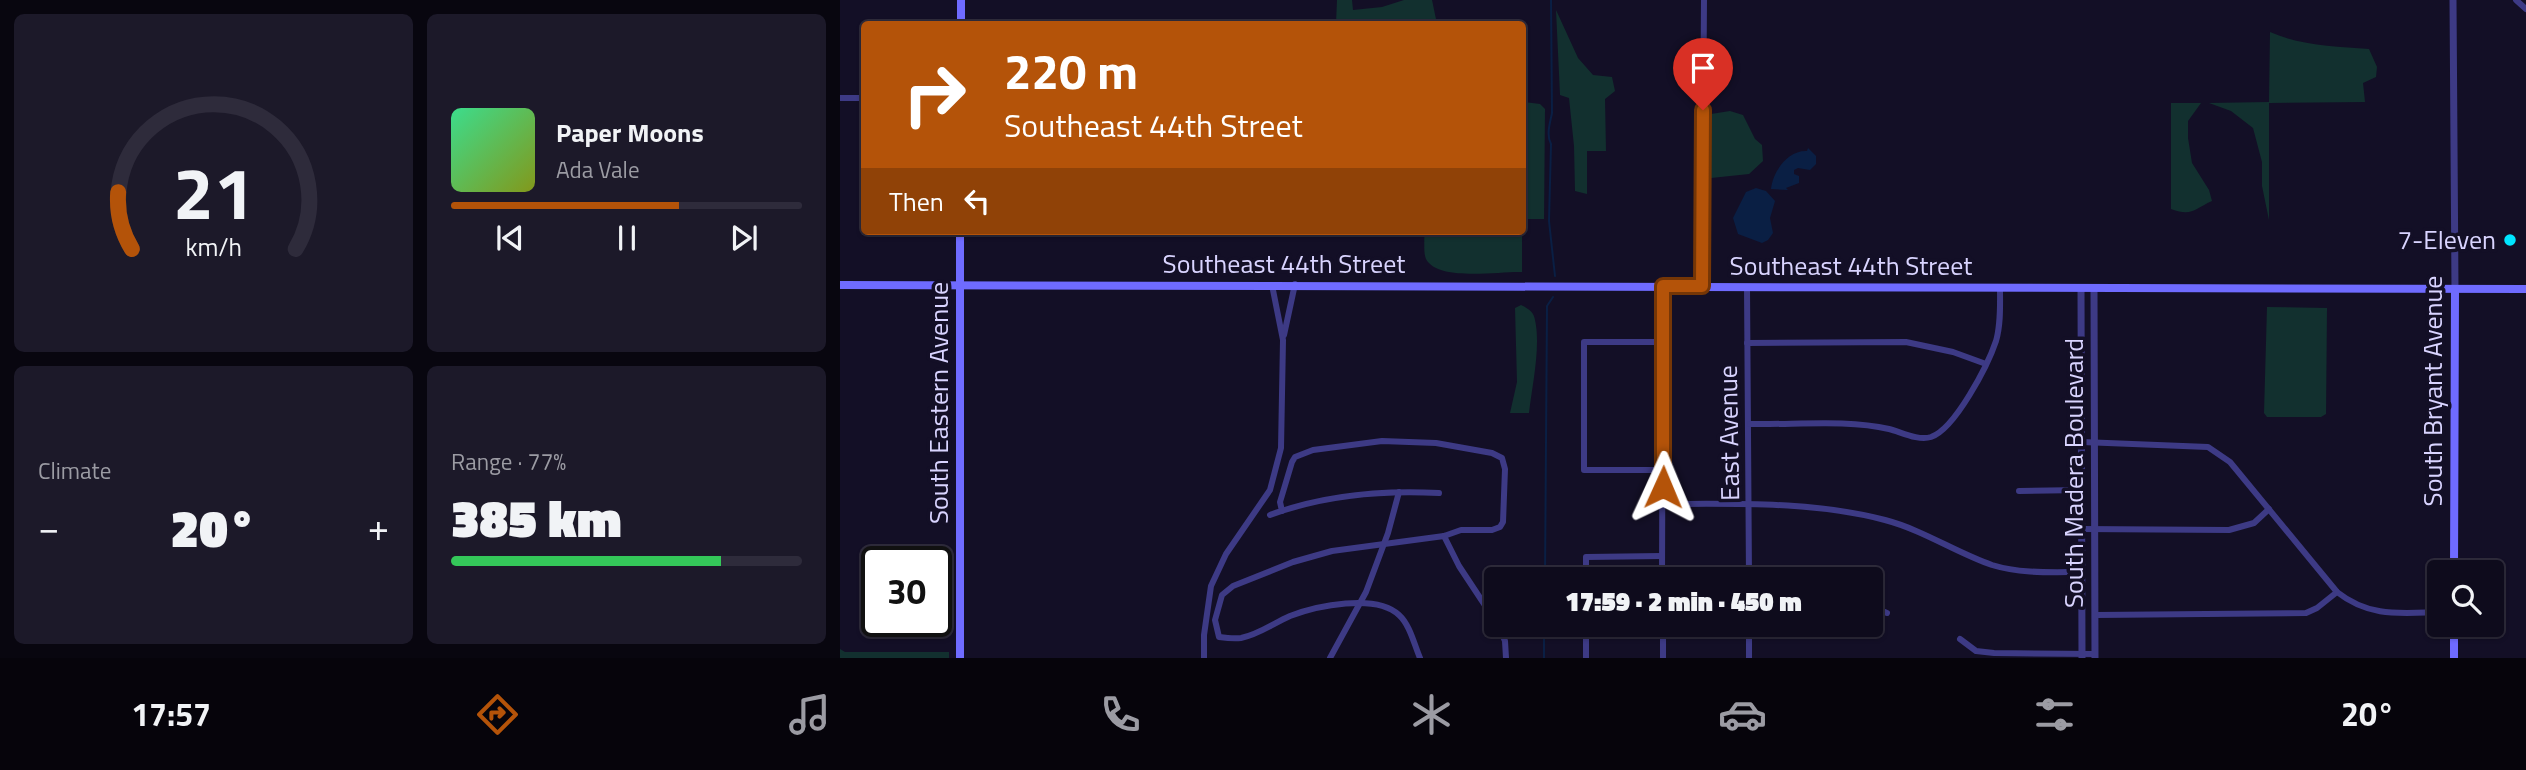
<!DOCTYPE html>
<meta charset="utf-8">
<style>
body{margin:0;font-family:"Titillium Web",sans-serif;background:#1c1929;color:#f1f3f6;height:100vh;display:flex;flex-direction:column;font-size:26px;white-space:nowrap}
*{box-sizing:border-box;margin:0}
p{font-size:23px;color:#9b9ba3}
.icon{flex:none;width:38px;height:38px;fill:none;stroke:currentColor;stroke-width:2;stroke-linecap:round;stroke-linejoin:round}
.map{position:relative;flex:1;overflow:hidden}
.drawer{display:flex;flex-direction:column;gap:14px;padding:14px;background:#08060f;width:840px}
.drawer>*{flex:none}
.guide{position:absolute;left:21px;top:21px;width:665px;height:214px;border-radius:7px;box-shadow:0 2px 5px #0004,0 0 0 2px #2e2b3b;background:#b45309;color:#fff;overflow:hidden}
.controls{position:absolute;left:1587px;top:560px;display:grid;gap:14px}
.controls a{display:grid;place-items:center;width:77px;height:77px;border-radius:7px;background:#0e0b1c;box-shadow:0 2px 5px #0004,0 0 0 2px #2e2b3b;font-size:35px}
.speed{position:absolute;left:21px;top:546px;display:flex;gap:14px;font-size:35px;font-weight:700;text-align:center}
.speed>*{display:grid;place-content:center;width:91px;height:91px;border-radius:50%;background:#0e0b1c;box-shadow:0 2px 5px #0004,0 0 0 2px #2e2b3b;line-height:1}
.speed .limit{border:4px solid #111;border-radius:10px;background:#fff;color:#111}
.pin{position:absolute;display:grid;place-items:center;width:60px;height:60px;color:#fff;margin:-72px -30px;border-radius:50% 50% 50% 0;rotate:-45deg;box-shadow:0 0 7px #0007}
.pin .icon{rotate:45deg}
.me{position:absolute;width:77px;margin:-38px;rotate:1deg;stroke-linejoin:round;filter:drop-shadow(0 0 5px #0008)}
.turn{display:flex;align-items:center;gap:24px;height:147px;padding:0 28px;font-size:32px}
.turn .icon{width:91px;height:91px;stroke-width:2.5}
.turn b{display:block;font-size:49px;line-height:60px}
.then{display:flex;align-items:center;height:66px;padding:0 28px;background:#0003;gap:14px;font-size:26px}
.big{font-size:52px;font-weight:800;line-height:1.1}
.drawer .card{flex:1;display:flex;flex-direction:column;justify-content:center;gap:10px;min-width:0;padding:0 24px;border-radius:10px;background:#1c1929}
.drawer .dial{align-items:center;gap:0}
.dial svg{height:182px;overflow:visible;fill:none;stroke:#2e2b3b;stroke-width:7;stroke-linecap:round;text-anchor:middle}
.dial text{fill:#f1f3f6;stroke:none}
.song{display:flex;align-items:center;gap:21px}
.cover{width:84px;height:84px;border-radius:10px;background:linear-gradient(135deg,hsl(150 70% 55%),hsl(70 70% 35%))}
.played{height:7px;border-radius:4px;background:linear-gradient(90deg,#b45309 65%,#2e2b3b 65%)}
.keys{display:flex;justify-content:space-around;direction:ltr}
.heat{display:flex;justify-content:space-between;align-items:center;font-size:38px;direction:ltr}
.charge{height:10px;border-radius:5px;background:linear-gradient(90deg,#34c759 77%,#2e2b3b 0)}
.drawer .tiles{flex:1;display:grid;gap:14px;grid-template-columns:repeat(2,1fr)}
.trip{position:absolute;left:644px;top:567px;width:399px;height:70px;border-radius:7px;background:#0e0b1c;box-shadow:0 2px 5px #0004,0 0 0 2px #2e2b3b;font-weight:800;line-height:70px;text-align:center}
.tabs{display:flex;height:112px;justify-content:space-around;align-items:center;background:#06040b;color:#9b9ba3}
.tabs .icon{width:49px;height:49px}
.tabs .current{color:#b45309}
.tabs b{font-size:32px;color:#f1f3f6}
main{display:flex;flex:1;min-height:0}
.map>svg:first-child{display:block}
.green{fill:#12302f}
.water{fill:#0a1f44}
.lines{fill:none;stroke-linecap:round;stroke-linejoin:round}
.stream{stroke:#0a1f44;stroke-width:2}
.minor{stroke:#3d3a85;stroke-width:6}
.tertiary{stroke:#3d3a85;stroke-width:7}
.secondary{stroke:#6f6bff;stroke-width:8}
.route-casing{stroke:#753606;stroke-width:18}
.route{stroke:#b45309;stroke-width:12}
.poi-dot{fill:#00e5ff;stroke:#130f26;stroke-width:2.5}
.labels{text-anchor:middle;stroke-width:7;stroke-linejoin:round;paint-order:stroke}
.poi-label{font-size:26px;fill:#d9d4ff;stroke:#130f26;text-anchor:end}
.street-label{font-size:26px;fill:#d9d4ff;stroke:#130f26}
</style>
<main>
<section class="drawer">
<div class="tiles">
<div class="card dial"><svg viewBox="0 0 100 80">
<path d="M14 69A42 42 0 1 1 86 69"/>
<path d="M14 69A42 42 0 0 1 8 44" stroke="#b45309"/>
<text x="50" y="56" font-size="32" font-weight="700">21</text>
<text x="50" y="72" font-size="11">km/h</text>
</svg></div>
<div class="card">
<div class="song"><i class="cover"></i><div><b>Paper Moons</b><p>Ada Vale</p></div></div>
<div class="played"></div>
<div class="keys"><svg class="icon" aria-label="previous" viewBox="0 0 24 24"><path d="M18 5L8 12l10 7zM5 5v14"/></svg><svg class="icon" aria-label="pause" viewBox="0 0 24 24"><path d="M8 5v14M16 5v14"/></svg><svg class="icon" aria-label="next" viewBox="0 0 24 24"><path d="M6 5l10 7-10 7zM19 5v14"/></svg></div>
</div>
<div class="card"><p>Climate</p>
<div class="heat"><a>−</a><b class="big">20°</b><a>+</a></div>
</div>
<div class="card"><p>Range · 77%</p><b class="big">385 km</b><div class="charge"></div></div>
</div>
</section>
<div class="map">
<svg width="1686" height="658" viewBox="0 0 1686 658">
<rect width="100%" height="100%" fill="#130f26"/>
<!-- green -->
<g class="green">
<polygon points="497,0 512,0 513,10 542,7 564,0 592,0 597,24 496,24"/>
<polygon points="716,10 738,58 753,75 772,77 775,91 765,99 766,151 747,151 747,194 735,191 734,146 729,98 720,95"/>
<path d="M1430,32C1462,46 1495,46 1529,49L1537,67L1536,77L1523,83L1525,102L1429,103V220L1422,186V162L1413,128L1391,111L1369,103L1429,102Z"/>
<polygon points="683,102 700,104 705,109 704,219 683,219"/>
<path d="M1331,103H1361L1348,121V138L1352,163L1369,190L1372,201C1354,209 1352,217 1331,209Z"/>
<polygon points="890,111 903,115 915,139 922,145 923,161 909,174 871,178 871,114"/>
<path d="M584,231H682V272C660,271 598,282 586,259C583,252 585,239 584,231Z"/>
<path d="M681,305C688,308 694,312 695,320C701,347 692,386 689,413H670L677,382L675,308Z"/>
<polygon points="1427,307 1487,308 1486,414 1481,417 1427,417 1424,413"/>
<polygon points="0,649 5,652 109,652 109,658 0,658"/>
</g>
<!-- water -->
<g class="water">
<path d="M968,148L976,156V164L970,170L958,168L954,170V174L959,176V183L946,188L948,190L931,189C933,171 948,150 967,151Z"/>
<polygon points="916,188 926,191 935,201 930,218 933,233 928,240 922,243 898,234 893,218 906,192"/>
</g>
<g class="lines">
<!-- stream -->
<g class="stream">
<path d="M711,0L712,113C710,123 706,135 711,144L709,221L715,276"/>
<polyline points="705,579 707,306 713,297"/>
<polyline points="704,658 704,625"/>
</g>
<!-- minor -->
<g class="minor">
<polyline points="1676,0 1686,9"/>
<polyline points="0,98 24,98"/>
<polyline points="862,287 864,0"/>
<polyline points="907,287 909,579"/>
<polyline points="444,335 455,284"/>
<polyline points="823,342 744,342 744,470 823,470"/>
<polyline points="907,343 1066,342 1113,352 1146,364"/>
<path d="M910,424C954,425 1007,419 1049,429C1061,432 1078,441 1091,437C1115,429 1148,365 1156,341C1161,324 1160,305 1160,288"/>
<path d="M1242,442L1368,447L1390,462L1497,592C1530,618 1561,613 1600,612"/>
<polyline points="1179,491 1242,490"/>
<path d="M822,504C896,504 973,501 1045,520C1083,530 1115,552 1152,565C1181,574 1213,572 1242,572"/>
<path d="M442,511L440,502L452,462L455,457L473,450L542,441L596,443L652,453L662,458L665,469L663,522L660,527L652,530H621L604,536L492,551L453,562L393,586L382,595L375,620L379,637C386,638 394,639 401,638C418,635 434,623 450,616C476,606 536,593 559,615C570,625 574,644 580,658"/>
<path d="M430,515C484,495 542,490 599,493"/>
<polyline points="1242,529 1389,530 1414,523 1429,509"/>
<polyline points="604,536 619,566 656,622"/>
<polyline points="746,579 746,557 822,556"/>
<polyline points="822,579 823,286"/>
<polyline points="1031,606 1047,613"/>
<polyline points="1256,615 1466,613 1477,608 1497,592"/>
<polyline points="658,625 665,641 666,658"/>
<polyline points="823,625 823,658"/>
<polyline points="909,625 909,658"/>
<polyline points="1120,639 1136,651 1154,653 1255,654"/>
<polyline points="364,658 364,635 371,586 386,554 430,490 441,448 443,340 432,285"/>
<polyline points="490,658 526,592 548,533 559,492"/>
<polyline points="746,658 746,625"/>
</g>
<!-- tertiary -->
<g class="tertiary">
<polyline points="1613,0 1615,289"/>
<polyline points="1241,288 1242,658"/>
<polyline points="1254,288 1255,658"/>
</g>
<!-- secondary -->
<g class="secondary">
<polyline points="121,24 121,0"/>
<polyline points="0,285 1686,289"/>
<polyline points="1614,572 1615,289"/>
<polyline points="1614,625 1614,658"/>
<polyline points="120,658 120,231"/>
</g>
</g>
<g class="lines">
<defs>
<polyline id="route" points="823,487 823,286 862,286 863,110"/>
</defs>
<!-- route casing -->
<use href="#route" class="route-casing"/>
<!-- route -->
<use href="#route" class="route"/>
</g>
<!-- markers -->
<circle class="poi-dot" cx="1670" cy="240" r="7"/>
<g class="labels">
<!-- poi labels -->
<g class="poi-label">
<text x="1656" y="249">7-Eleven</text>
</g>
<!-- street labels -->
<g class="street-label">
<text x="444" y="273">Southeast 44th Street</text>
<text x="1011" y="275">Southeast 44th Street</text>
<text transform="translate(1593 391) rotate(-90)" y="9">South Bryant Avenue</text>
<text transform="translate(99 403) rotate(-90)" y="9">South Eastern Avenue</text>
<text transform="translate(889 433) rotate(-91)" y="9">East Avenue</text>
<text transform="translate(1234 473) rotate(-90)" y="9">South Madera Boulevard</text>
</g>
</g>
</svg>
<div class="controls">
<a><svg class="icon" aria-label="search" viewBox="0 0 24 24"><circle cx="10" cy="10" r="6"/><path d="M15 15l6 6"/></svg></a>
</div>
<div class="speed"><div class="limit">30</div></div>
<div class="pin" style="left:863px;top:110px;background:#d93025"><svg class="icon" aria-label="arrive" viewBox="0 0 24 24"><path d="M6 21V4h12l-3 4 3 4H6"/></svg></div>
<svg class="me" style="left:823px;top:487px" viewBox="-20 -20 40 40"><path d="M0-17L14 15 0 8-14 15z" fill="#b45309" stroke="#fff" stroke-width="4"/></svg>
<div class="trip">17:59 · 2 min · 450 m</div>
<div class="guide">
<div class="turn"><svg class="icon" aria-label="right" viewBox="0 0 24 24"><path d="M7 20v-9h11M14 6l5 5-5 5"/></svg><div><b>220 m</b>Southeast 44th Street</div></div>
<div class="then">Then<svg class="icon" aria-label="left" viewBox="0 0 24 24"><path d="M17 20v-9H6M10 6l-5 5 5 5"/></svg></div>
</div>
</div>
</main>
<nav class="tabs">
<b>17:57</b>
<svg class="icon current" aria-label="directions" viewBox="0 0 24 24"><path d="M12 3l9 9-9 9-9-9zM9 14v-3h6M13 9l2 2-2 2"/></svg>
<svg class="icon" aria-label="music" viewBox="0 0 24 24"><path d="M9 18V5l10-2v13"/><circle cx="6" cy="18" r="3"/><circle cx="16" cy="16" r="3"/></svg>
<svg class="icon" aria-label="phone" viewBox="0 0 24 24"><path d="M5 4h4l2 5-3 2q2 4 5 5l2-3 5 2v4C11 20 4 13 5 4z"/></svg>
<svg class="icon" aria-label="climate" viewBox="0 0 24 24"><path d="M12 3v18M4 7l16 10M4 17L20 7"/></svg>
<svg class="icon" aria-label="car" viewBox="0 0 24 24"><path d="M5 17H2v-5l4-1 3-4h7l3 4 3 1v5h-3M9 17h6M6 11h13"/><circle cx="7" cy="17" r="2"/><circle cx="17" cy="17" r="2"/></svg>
<svg class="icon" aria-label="filters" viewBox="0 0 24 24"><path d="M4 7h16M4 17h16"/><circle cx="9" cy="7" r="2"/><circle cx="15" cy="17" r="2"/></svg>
<b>20°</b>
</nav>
